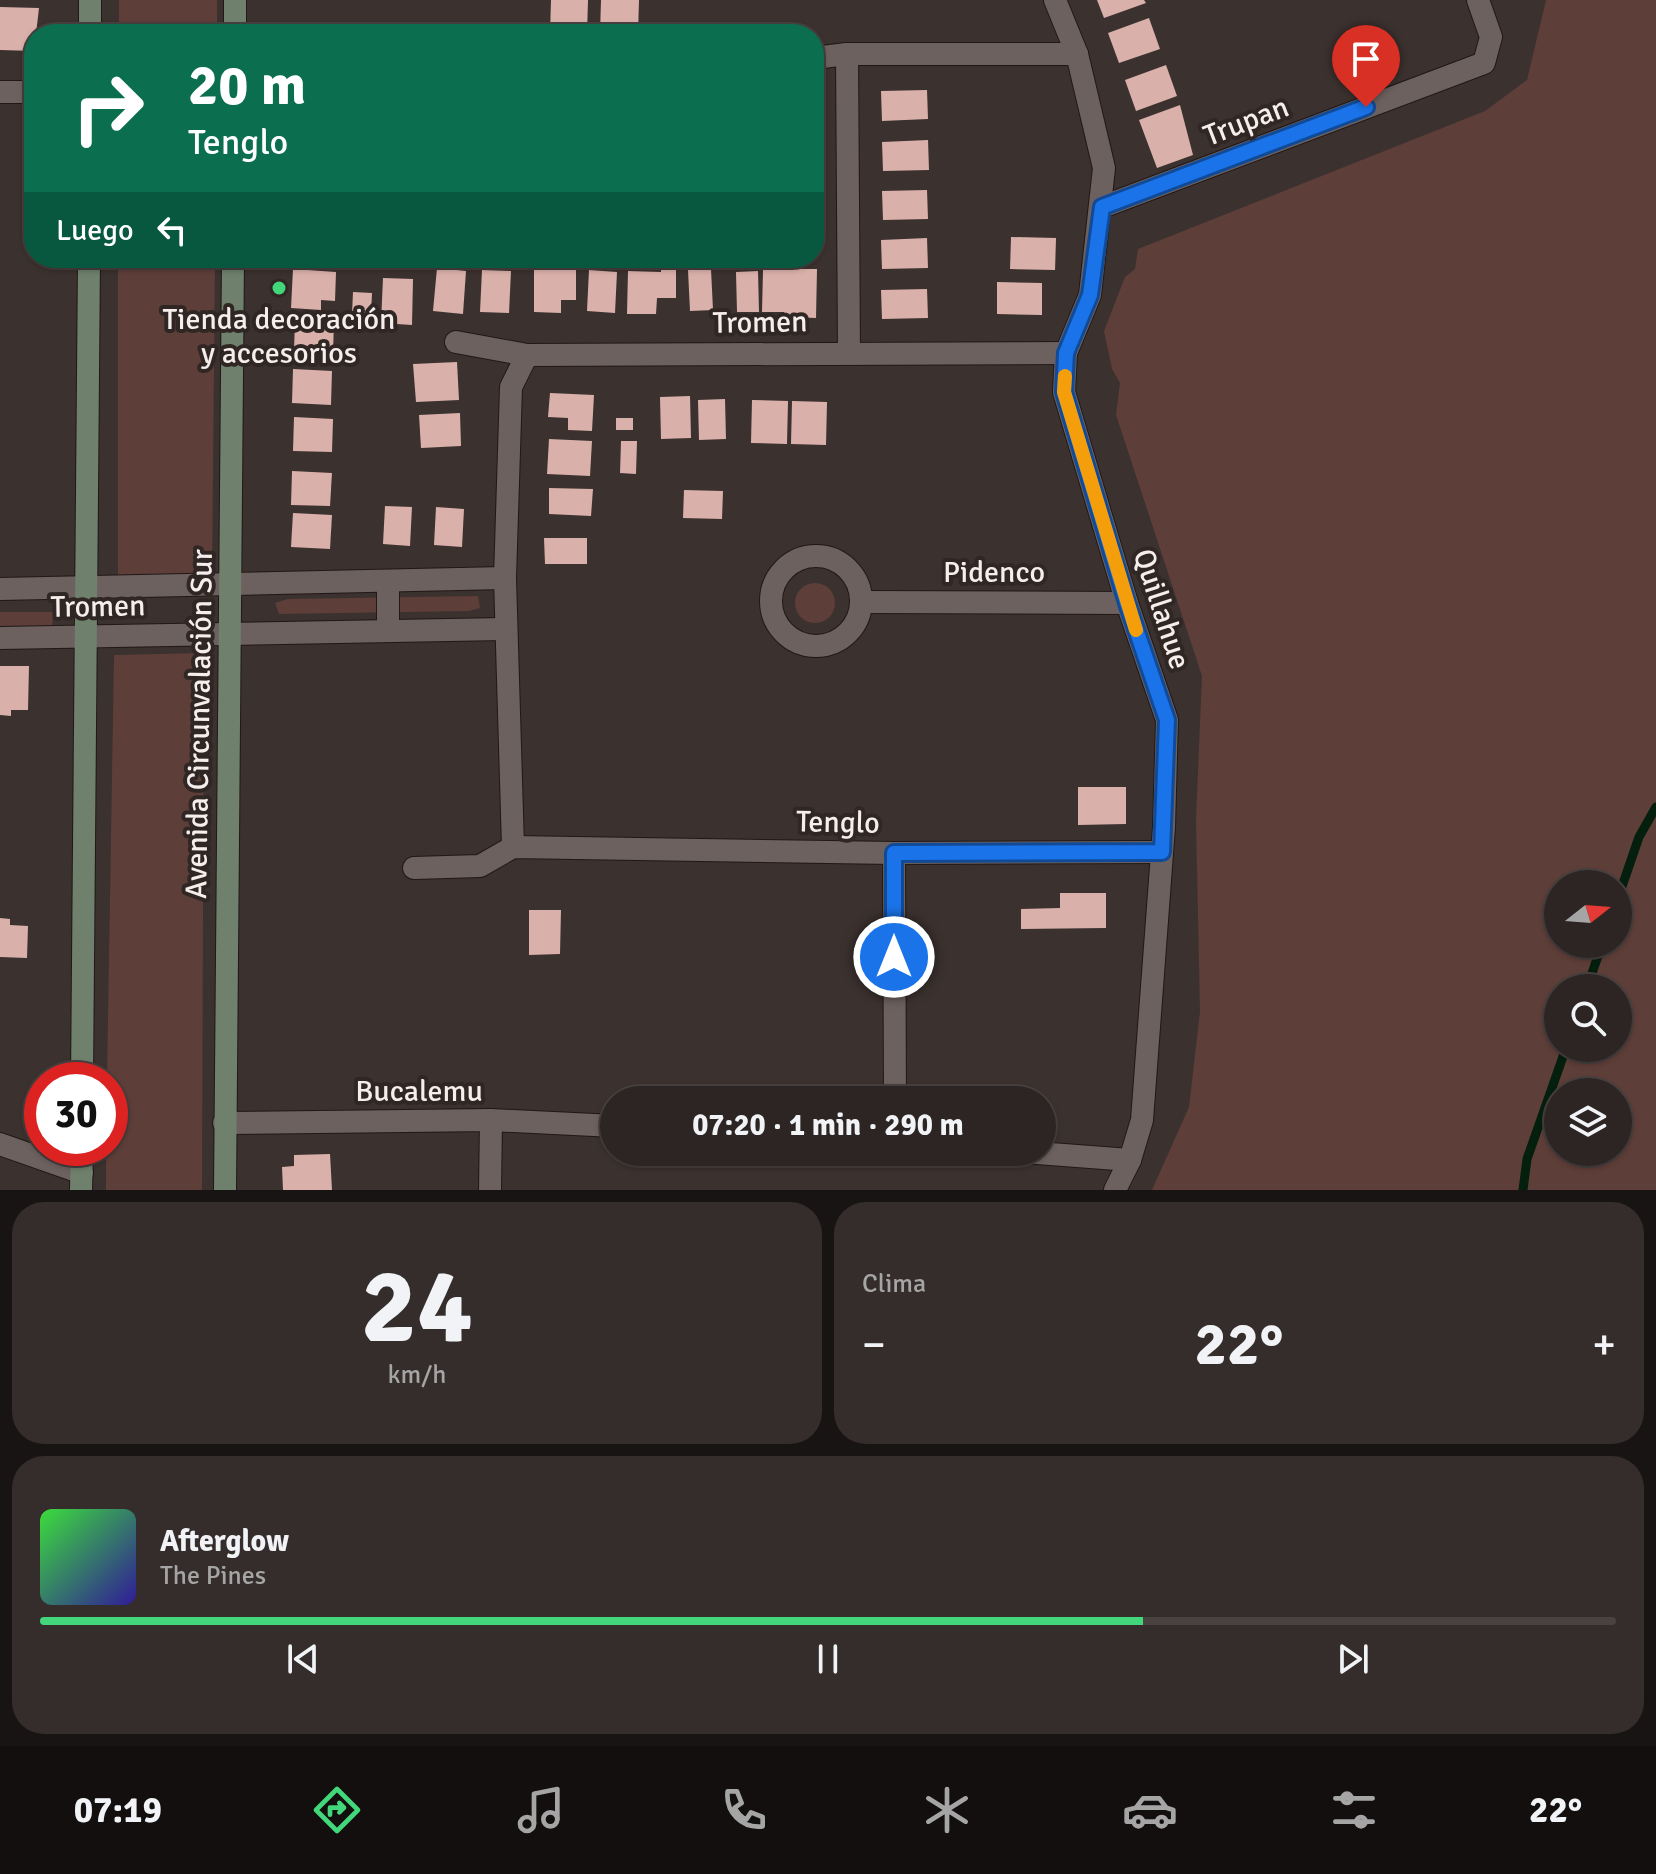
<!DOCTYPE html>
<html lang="es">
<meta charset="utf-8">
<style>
body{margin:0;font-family:Signika,sans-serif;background:#342d2b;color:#f1f3f6;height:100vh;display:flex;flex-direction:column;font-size:30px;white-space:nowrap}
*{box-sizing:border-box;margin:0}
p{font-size:26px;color:#a6a5a6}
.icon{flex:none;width:44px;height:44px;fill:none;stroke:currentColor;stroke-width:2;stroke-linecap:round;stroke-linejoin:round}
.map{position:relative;height:1190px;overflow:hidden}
.sheet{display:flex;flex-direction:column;gap:12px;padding:12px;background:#181413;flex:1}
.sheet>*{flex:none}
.banner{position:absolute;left:24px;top:24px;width:800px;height:244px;border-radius:32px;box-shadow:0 2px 6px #0004,0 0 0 2px #484241;background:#0b6e4f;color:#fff;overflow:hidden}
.needle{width:52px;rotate:73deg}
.tools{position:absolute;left:1544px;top:870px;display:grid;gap:16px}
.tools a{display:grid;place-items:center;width:88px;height:88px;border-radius:50%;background:#2c2523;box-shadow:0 2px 6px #0004,0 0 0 2px #484241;font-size:40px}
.speed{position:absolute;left:24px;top:1062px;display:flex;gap:16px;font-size:40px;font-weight:700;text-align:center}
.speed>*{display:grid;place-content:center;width:104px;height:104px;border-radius:50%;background:#2c2523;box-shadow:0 2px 6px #0004,0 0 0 2px #484241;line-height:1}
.speed .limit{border:12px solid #d22;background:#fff;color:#111}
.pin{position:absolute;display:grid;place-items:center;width:68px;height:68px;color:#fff;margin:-82px -34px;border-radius:50% 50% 50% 0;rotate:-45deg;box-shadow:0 0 8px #0007}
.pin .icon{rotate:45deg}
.me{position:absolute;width:88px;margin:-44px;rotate:0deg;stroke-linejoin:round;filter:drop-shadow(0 0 6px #0008)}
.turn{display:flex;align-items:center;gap:28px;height:168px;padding:0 32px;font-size:36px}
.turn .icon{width:104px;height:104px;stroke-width:2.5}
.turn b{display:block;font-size:56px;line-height:68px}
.then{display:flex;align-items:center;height:76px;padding:0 32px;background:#0003;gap:16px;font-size:30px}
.big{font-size:60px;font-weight:700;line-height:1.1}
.sheet .widget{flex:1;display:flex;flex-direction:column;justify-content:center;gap:12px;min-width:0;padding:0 28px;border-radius:32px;background:#342d2b}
.sheet .dial{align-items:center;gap:0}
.dial b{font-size:104px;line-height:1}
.song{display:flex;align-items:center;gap:24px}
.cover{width:96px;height:96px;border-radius:12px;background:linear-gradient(135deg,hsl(120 70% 55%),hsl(250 70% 35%))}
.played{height:8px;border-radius:4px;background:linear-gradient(90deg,#42d77b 70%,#484241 70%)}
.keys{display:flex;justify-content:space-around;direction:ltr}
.heat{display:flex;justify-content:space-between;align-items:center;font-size:44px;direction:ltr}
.sheet .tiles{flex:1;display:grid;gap:12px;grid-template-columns:1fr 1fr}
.widget:last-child{grid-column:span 2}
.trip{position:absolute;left:600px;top:1086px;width:456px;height:80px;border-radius:40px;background:#2c2523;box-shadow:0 2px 6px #0004,0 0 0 2px #484241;font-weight:700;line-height:80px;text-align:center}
.dock{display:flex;height:128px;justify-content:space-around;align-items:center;background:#120f0e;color:#a6a5a6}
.dock .icon{width:56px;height:56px}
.dock .active{color:#42d77b}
.dock b{font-size:36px;color:#f1f3f6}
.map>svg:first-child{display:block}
.green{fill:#5e3e38;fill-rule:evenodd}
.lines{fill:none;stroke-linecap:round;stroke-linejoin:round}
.stream{stroke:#041f0d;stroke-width:9}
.building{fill:#dab1aa}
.minor-casing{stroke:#211817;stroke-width:24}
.secondary-casing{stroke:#211817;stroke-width:24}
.minor{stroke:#6c615f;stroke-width:22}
.secondary{stroke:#6f806d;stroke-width:22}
.route-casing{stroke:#114b97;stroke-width:20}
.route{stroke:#1a73e8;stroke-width:14}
.slow{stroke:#f59e0b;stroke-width:14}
.poi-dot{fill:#42d77b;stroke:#302725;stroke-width:3}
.labels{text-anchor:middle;stroke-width:8;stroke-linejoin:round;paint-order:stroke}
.street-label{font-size:30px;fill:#f5eeed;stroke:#302725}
.poi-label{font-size:30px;fill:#f5eeed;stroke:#302725}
</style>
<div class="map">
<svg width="1656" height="1190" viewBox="0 0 1656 1190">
<rect width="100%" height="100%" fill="#3b312f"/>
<!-- green -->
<g class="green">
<rect x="119" y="0" width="98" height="34"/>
<path d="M1546,0H1656V1190H1152L1189,1107L1200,1012L1196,820L1202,676L1116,415L1120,383L1112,369L1104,331L1125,277L1135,269L1138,249L1485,111L1527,80ZM1618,884V944H1558V884ZM1618,988V1048H1558V988ZM1618,1092V1152H1558V1092Z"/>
<polygon points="118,258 215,258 212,579 118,583"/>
<circle cx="815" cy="603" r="20"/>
<polygon points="478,596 480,608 469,611 279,614 275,603 288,599"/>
<polygon points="0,612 53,612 52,632 0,631"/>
<polygon points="204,653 202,1190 106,1190 106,1148 110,1148 107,1080 114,655"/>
</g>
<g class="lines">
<!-- stream -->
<g class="stream">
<polyline points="1618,898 1639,837 1656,807"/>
<polyline points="1587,988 1602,944"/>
<polyline points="1523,1190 1527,1159 1566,1048"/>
</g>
</g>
<!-- building -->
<g class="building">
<polygon points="551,0 588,0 587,34 550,34"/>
<polygon points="601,0 639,0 638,34 600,34"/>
<polygon points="1097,0 1144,0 1146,3 1104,18"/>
<polygon points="0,7 39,8 34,51 0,50"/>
<polygon points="1149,18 1160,49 1119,63 1108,33"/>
<polygon points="1166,65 1177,96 1136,111 1125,80"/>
<polygon points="927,90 928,119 882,121 881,91"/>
<polygon points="1180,105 1193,155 1157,168 1139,120"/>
<polygon points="928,140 929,170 883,171 882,142"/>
<polygon points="927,190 928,219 883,220 882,191"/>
<polygon points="1011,237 1056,238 1055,270 1010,269"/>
<polygon points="927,238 928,268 882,269 881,240"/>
<polygon points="661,258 676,258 676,298 657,298 656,314 627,314 628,271 661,272"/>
<polygon points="773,258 788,258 788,269 817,269 816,318 784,317 784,312 762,312 763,270 773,270"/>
<polygon points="437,268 466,271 463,314 433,311"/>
<polygon points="293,269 336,272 335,301 321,300 321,310 291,308"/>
<polygon points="534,269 576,269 576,300 561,300 561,313 534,312"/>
<polygon points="711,269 713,310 690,311 688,270"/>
<polygon points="482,270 511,271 509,313 480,312"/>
<polygon points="589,270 617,272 615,313 587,311"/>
<polygon points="758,271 759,312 737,312 736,272"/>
<polygon points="383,278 413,279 412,325 381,323"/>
<polygon points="997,282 1042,283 1042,315 997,314"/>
<polygon points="927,289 928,318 882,319 881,290"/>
<polygon points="353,292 372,293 371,315 352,314"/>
<polygon points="295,318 334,320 333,354 294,352"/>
<polygon points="457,362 459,400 416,402 413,364"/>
<polygon points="293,369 332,371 331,405 292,403"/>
<polygon points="550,393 594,395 592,431 568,430 568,418 548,417"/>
<polygon points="690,396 691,438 661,439 660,397"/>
<polygon points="725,399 726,439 699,440 698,400"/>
<polygon points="752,400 788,401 787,444 751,443"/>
<polygon points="792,401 827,402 826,445 791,444"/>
<polygon points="460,413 461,446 421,448 419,415"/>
<polygon points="294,417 333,419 332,452 293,451"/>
<rect x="616" y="418" width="17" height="12"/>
<polygon points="549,439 592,441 590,476 547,474"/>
<polygon points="621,441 637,441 636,474 620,473"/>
<polygon points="292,471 332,473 330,506 291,505"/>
<polygon points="549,488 593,489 591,516 549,514"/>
<polygon points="684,490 723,491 722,519 683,518"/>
<polygon points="385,506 412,507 410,546 383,544"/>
<polygon points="436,507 464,509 462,547 434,545"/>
<polygon points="293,513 332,515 330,549 291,547"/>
<polygon points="544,538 587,538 587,564 545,564"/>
<polygon points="0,666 29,666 28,710 11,710 11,716 0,715"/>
<polygon points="1078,787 1126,787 1126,824 1078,825"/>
<polygon points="1060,893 1106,893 1106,928 1021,929 1021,909 1060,908"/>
<polygon points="529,910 561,910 560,954 529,955"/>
<polygon points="0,918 10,919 10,925 28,926 27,958 0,957"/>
<polygon points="330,1154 332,1190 283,1190 282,1167 294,1166 294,1155"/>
</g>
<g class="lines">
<defs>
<g id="minor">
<polyline points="1055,0 1077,54 1104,168 1090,295 1066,353 1064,392 1127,603 1167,720 1164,827 1142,1120 1130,1160 1115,1190"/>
<polyline points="847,54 849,351"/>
<polyline points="814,58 847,54 1077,54"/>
<polyline points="0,92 34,92"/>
<polyline points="1102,207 1484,63 1491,37 1478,0"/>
<polyline points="456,342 527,355 1066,353"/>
<circle cx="816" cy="601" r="45"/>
<polyline points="388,581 388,631"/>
<polyline points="0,589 505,578"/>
<polyline points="861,602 1127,603"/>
<polyline points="0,638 504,629"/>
<polyline points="513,847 505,578 511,387 527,355"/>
<polyline points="894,853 895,1100"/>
<polyline points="414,868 480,866 513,847 894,853 1162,852"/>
<polyline points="224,1123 491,1120 614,1126"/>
<polyline points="0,1144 82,1173"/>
<polyline points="1024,1152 1130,1160"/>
<polyline points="490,1190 491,1120"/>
</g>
<g id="secondary">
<polyline points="90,34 90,0"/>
<polyline points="235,34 235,0"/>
<polyline points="82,1080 89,258"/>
<polyline points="81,1190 82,1148"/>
<polyline points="225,1190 233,258"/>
</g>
</defs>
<!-- minor casing -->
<use href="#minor" class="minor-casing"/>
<!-- secondary casing -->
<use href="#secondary" class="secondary-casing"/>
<!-- minor -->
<use href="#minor" class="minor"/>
<!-- secondary -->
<use href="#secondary" class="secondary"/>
</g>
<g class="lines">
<defs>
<polyline id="route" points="894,957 894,853 1162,852 1167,720 1127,603 1064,392 1066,353 1090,295 1102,207 1366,107"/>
</defs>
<!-- route casing -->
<use href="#route" class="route-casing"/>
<!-- route -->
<use href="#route" class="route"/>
<!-- slow -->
<polyline class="slow" points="1065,376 1064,392 1136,630"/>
</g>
<!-- markers -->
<circle class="poi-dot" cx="279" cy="288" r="8"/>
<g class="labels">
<!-- street labels -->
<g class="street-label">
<text transform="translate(1246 121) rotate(-21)" y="10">Trupan</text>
<text transform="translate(760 322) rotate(-1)" y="10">Tromen</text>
<text x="994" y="582">Pidenco</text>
<text transform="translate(98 606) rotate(-1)" y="10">Tromen</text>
<text transform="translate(1162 609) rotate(72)" y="10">Quillahue</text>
<text transform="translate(199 724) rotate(-89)" y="10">Avenida Circunvalación Sur</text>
<text transform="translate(838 822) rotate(1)" y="10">Tenglo</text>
<text x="419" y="1101">Bucalemu</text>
</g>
<!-- poi labels -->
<g class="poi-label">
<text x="279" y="329">Tienda decoración<tspan x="279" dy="34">y accesorios</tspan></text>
</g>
</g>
</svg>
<div class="tools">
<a><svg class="needle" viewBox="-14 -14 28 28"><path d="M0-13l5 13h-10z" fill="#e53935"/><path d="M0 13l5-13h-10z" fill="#a6a5a6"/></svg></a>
<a><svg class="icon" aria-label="search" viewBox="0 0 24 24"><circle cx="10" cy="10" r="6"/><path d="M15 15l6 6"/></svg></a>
<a><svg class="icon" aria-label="layers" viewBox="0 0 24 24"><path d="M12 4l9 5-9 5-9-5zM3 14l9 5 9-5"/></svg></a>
</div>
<div class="speed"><div class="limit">30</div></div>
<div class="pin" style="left:1366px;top:107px;background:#d93025"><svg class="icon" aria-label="arrive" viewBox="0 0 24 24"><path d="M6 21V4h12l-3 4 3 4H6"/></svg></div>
<svg class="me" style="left:894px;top:957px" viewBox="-20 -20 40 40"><circle r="17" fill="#1a73e8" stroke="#fff" stroke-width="3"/><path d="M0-11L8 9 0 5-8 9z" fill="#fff"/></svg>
<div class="trip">07:20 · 1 min · 290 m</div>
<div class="banner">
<div class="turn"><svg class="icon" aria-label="right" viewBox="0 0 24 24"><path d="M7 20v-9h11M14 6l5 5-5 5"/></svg><div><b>20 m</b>Tenglo</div></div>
<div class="then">Luego<svg class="icon" aria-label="left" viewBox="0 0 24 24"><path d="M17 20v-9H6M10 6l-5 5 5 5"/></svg></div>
</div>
</div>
<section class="sheet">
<div class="tiles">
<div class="widget dial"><b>24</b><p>km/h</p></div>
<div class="widget"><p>Clima</p>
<div class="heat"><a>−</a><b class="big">22°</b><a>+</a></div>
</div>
<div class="widget">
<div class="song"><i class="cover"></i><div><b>Afterglow</b><p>The Pines</p></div></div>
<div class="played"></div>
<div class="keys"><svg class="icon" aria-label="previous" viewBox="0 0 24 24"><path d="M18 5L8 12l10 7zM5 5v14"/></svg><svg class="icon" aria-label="pause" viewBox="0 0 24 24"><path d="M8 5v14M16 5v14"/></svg><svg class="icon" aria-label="next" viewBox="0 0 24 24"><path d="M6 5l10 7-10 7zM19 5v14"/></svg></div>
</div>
</div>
</section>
<nav class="dock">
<b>07:19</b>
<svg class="icon active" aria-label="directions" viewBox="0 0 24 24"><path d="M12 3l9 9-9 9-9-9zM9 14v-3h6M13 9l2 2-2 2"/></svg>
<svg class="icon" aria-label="music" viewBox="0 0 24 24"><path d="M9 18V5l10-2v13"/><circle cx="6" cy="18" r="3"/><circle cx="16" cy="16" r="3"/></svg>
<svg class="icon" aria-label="phone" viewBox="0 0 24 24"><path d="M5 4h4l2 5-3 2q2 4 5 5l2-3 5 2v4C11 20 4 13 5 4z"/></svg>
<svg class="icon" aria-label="climate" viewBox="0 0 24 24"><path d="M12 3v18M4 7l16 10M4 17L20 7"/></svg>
<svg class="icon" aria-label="car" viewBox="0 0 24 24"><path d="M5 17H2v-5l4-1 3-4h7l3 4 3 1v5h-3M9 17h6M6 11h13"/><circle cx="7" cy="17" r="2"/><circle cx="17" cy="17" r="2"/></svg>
<svg class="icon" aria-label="filters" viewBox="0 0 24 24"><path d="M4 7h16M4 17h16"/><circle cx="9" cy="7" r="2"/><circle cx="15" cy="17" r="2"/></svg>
<b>22°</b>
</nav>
